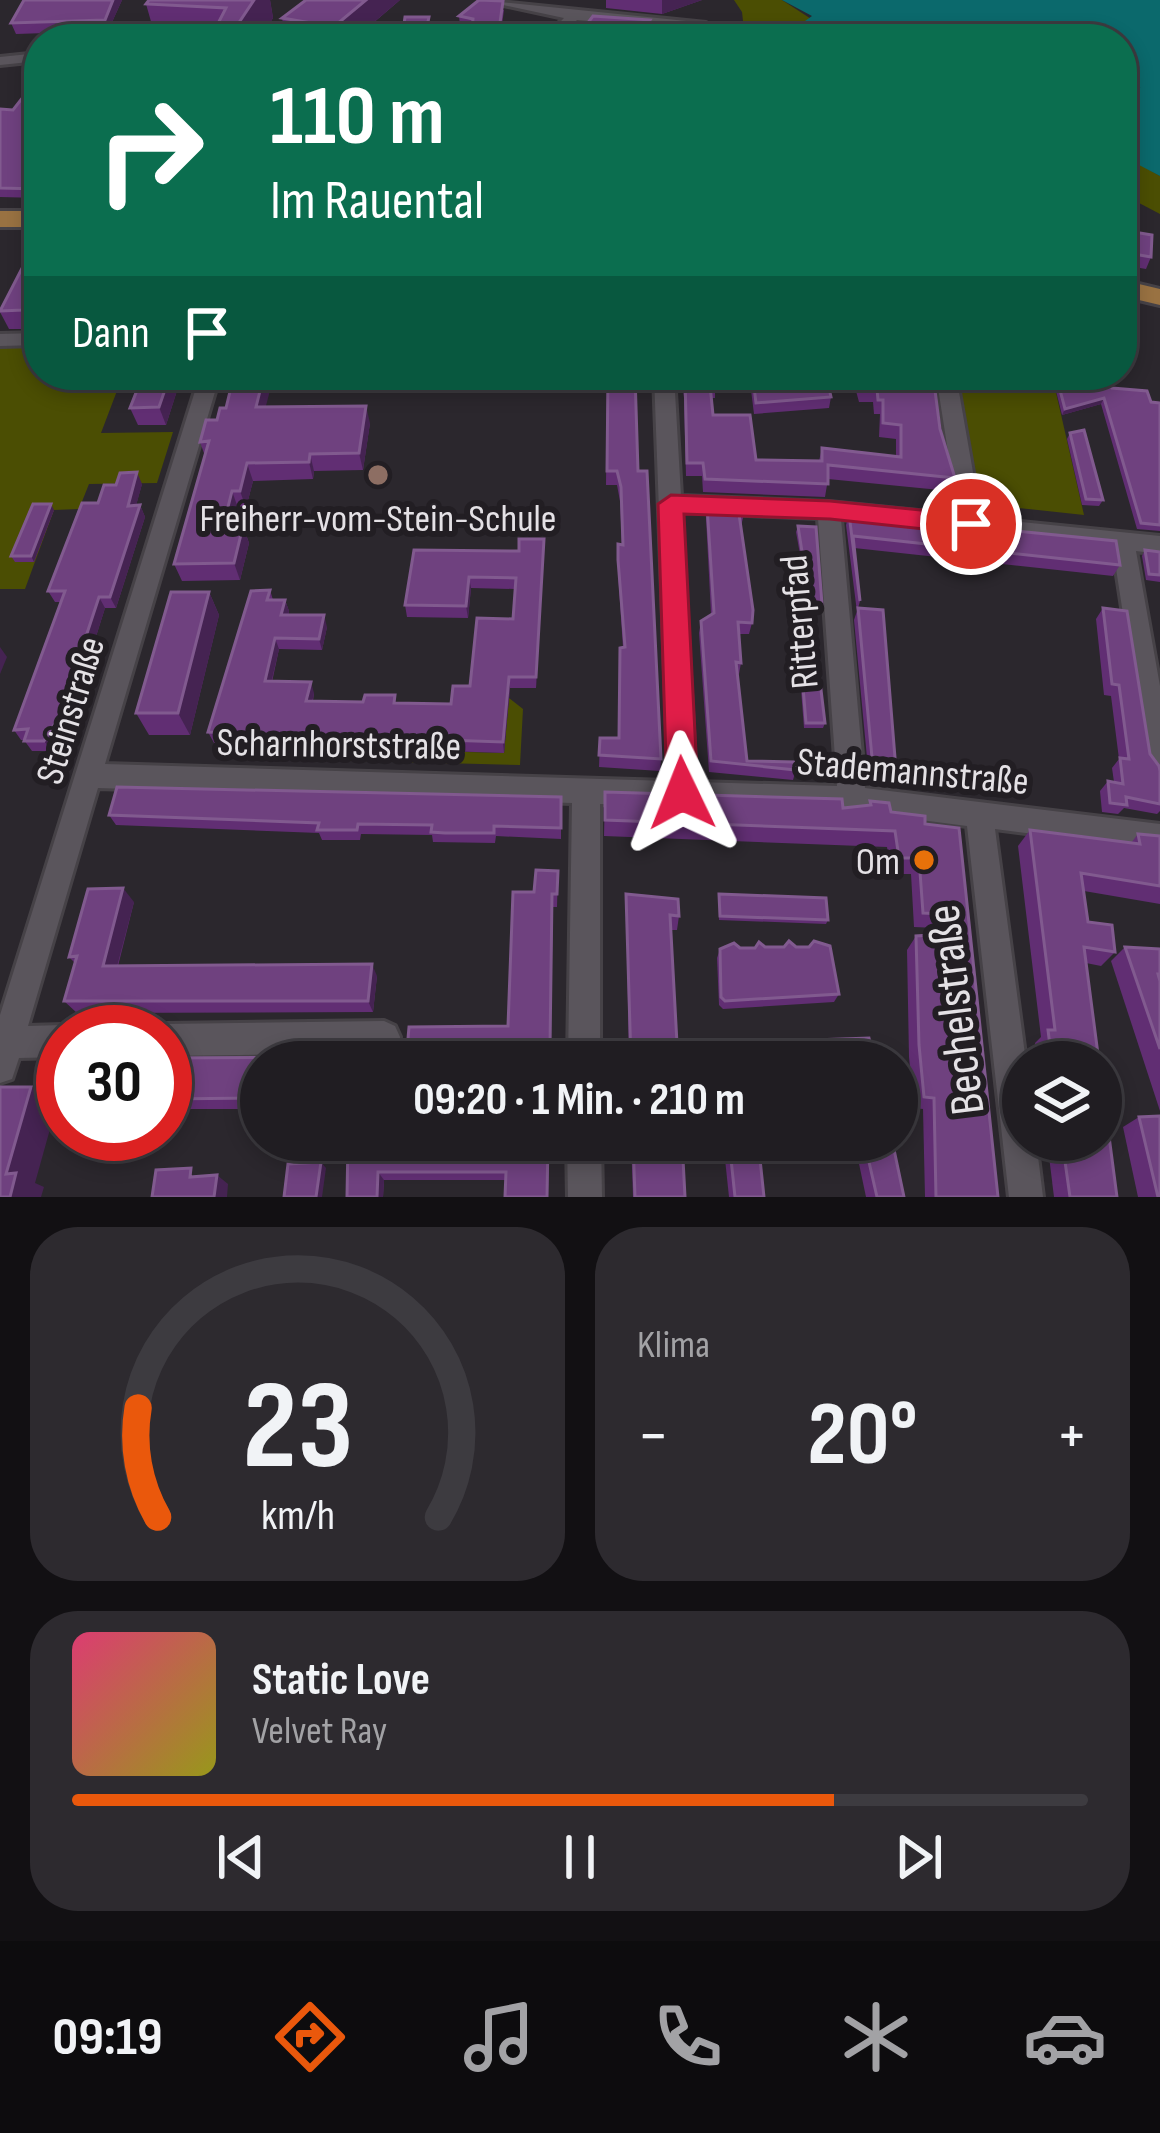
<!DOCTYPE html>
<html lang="de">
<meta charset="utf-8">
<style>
body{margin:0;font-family:"Sofia Sans Condensed",sans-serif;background:#2d2a2f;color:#f1f3f6;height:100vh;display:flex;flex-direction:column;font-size:45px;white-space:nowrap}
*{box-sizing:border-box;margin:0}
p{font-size:39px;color:#a2a2a5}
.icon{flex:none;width:66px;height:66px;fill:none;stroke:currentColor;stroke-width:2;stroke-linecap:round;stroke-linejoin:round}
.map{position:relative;height:1197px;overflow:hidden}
.sheet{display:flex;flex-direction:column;gap:30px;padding:30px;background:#121013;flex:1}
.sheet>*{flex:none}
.top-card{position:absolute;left:24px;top:24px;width:1113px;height:366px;border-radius:48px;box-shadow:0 6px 18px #0003,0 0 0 3px #3d3b40;background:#0b6e4f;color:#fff;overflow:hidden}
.buttons{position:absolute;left:1002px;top:1041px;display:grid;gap:24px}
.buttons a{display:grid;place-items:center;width:120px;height:120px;border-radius:50%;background:#201d22;box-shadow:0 6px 18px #0003,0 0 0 3px #3d3b40;font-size:60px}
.speed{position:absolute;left:36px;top:1005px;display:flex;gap:24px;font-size:60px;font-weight:700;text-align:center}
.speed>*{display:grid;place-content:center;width:156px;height:156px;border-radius:50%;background:#201d22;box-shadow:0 6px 18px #0003,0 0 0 3px #3d3b40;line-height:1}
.speed .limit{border:18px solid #d22;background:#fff;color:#111}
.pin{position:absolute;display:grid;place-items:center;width:102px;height:102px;color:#fff;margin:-51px;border:6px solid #fff;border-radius:50%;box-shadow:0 3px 12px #0007}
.me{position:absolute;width:132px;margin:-66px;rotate:358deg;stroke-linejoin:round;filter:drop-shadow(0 0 9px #0008)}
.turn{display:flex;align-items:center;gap:42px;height:252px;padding:0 48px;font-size:54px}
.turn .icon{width:156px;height:156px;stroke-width:2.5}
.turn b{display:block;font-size:84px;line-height:102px}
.then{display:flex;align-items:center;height:114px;padding:0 48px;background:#0003;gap:24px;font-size:45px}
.big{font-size:90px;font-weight:700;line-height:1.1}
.sheet .widget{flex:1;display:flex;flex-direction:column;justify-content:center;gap:18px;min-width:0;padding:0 42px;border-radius:48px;background:#2d2a2f}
.sheet .dial{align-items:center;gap:0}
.dial svg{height:312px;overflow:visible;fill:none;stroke:#3d3b40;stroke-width:7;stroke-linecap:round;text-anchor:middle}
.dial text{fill:#f1f3f6;stroke:none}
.song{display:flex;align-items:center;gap:36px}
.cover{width:144px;height:144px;border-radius:18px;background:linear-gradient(135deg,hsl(340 70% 55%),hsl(60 70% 35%))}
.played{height:12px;border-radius:6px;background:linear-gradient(90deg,#ea580c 75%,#3d3b40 75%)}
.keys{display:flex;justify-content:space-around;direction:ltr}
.heat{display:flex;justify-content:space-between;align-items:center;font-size:66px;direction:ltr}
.sheet .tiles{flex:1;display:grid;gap:30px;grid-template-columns:1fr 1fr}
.widget:last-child{grid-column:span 2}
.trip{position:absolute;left:240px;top:1041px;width:678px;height:120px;border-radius:60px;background:#201d22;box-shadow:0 6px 18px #0003,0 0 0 3px #3d3b40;font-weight:700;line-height:120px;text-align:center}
.tabs{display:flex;height:192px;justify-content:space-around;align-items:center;background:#0d0c0e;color:#a2a2a5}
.tabs .icon{width:84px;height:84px}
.tabs .active{color:#ea580c}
.tabs b{font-size:54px;color:#f1f3f6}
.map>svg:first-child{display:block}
.green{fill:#4b4e03}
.water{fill:#0b696c}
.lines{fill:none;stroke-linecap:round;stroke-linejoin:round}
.street-casing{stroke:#464247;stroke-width:6}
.primary-casing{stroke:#464247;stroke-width:6}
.street{fill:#5a555c;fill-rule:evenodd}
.primary{fill:#997242;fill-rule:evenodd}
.wall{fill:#612e73}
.shaded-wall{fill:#452352}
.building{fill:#6f417f;stroke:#815a8f;stroke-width:3}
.route{fill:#e11d48;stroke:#92132f;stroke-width:3}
.education-dot{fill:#8d6e63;stroke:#221e23;stroke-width:4.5}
.food-dot{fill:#e8710a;stroke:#221e23;stroke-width:4.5}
.labels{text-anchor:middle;stroke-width:12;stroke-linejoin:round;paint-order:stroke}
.poi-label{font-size:39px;fill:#e4e1e5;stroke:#221e23}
.street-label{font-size:39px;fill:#e4e1e5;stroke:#221e23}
.near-street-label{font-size:48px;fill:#e4e1e5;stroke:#221e23}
</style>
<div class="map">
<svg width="1160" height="1197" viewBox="0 0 1160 1197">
<rect width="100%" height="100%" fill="#2b272d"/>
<!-- green -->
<g class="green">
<polygon points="734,0 782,0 842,39 745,39 742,12"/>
<polygon points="1139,164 1160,176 1160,214 1122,194 1122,173"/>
<polygon points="39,343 39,375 123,375 101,433 173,432 157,483 89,484 79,509 54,510 25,589 0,589 0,344"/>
<polygon points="952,375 1052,375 1084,515 973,503"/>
<polygon points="509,698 523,709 520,765 244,758 247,746 504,753"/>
</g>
<!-- water -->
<path class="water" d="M782,0H1160V176L1122,156V82L1141,88L1122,79V39H842C830,31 814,30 805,21L812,16Z"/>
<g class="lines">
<defs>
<g id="street">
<path d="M480,0L706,23L713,27L706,31L577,20C562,36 549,39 527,39L555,27L564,18Z"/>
<polygon points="39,53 39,61 0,65 0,57"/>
<polygon points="39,333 39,345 0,346 0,334"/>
<path d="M200,375H220L105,764L669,781L654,375H674L681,496L829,502L958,515L936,375H956L981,518L1160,536V554L1136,551L1160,686V775L1150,771L1146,763L1113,549L841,519L865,788L1160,824V850L995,829L1026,1062L1023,1140H1036L1043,1197H1009L967,826L852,811L600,804V1062H568L572,803L98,788L28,1026L63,1025L75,1032H63V1057L19,1058L12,1079L0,1083V1015ZM681,512L818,518L837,786L696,782Z"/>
<polygon points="384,1021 395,1026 400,1037 398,1062 366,1062 367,1053 165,1056 165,1032 152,1032 165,1024"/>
<polygon points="567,1140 601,1140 602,1197 568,1197"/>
</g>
<g id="primary">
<rect x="0" y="211" width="39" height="16"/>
<polygon points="1122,280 1160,289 1160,305 1122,296"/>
</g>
</defs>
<!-- street casing -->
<use href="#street" class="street-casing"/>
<!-- primary casing -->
<use href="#primary" class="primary-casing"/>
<!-- street -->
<use href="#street" class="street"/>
<!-- primary -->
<use href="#primary" class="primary"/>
</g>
<!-- wall -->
<g class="wall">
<polygon points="122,0 108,31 16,34 11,23"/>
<polygon points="149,0 270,0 273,18 260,39 156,39 146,4"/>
<polygon points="400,0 372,24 404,24 429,17 431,39 286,39 282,18"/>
<polygon points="606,0 702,0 662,14 606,8"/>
<polygon points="504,10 500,39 472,39 472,28 460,26 459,16"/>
<polygon points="650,20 650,31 644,39 621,39 587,34 587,24"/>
<polygon points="39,83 39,198 0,197 0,109 13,110"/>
<polygon points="1122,230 1151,257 1146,269 1122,265"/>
<polygon points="39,245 32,329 9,329 0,312"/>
<polygon points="143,375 182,375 166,425 138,425 130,408"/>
<polygon points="607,375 638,471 661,759 660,771 599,767 600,738 618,738 623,648 618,573 618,544 622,545 620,501 617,485 606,485"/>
<polygon points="681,375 715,375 715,398 711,398 713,415 756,460 819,461 822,448 896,456 896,439 879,437 880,414 874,414 873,402 859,402 853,380 854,375 931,375 940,429 955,478 950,491 828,479 825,497 703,492 702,476 686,476 684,398"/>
<polygon points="735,375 831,397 829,408 754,414 751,390 732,390"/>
<polygon points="1052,375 1108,375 1112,388 1151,402 1160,403 1160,531 1137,529 1101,404 1062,415"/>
<polygon points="266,407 370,423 363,470 314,471 313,479 253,481 246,508 238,508 234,526 243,526 249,543 240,580 182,581 174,564 205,456 200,442 226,408"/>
<polygon points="1070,433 1103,500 1099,506 1082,505 1067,439"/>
<polygon points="142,484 136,505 140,505 145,517 116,608 105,608 68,725 52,751 32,751 24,740 21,740 14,730 61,602 55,602 48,591 98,503"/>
<polygon points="707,506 744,514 741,526 752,623 749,634 739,634 741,663 739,674 737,673 747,761 796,770 793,780 709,772 699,633 701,621 711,614 706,518"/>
<polygon points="54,510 34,562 15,562 11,556"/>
<polygon points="849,514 1120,565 1113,576 854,548 860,601 857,612 846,525"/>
<polygon points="798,526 822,604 820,610 814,609 815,640 825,723 823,728 804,728 793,586 796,571 803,571 796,532"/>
<polygon points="414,550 544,551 536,688 510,688 504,753 214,743 208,732 270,590 273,600 285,600 289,611 288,615 327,627 322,650 279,649 272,682 314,693 313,701 451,704 470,686 513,619 515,589 471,588 468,618 407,617 405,605"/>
<polygon points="1145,550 1160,552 1160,582 1146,580 1142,556"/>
<polygon points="209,592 219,615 190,735 149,735 136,713"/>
<polygon points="858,608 896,770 891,780 869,779 854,620"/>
<polygon points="1103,608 1150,754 1160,771 1160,811 1157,814 1124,808 1118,814 1102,812 1100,791 1108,781 1114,782 1112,768 1119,759 1111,696 1104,695 1096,619"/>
<polygon points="797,756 832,773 830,778 797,777 795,761"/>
<polygon points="605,792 843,808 868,805 870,801 891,812 925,824 959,828 998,1197 925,1197 923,1109 914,1108 909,1057 907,950 916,936 937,935 937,928 914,927 911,874 891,874 887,847 604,836"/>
<polygon points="561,797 561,839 496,836 495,843 433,842 432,835 361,834 360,840 322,840 319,833 116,825 109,815"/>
<polygon points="1030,830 1131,843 1138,834 1160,836 1160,904 1084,891 1088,922 1115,952 1101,966 1086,963 1099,1062 1037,1062 1035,1043 1041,1037 1018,846"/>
<polygon points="558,871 557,907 553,907 550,1057 540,1057 540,1062 406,1062 508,1026 534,892"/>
<polygon points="626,894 679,916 677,930 671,930 678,1062 629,1062"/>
<polygon points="719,894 828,920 826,924 719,920"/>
<polygon points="134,902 118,966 377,976 373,1012 77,1013 64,1001 75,963 69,957"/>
<polygon points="1125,947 1160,949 1160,1111 1111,961"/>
<polygon points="755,948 839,994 834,1002 723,1009 719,1005 717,958 720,949"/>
<polygon points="757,1042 875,1062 753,1062 752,1054"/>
<polygon points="320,1057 324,1062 261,1062 261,1109 165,1109 165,1058"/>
<polygon points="1139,1117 1160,1197 1138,1197 1123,1127"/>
<polygon points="348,1140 549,1140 548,1197 505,1197 506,1180 384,1180 383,1197 347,1197"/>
<polygon points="631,1140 682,1140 685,1197 633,1197"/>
<polygon points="723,1140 758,1140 764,1197 729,1197"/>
<polygon points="854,1140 892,1140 904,1197 866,1197"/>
<polygon points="1047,1140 1101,1140 1117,1197 1054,1197"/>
</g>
<!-- shaded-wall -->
<g class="shaded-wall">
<polygon points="113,0 122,0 108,31 105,20"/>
<polygon points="254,0 270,0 273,18 260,39 228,39"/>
<polygon points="366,0 400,0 354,39 337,24"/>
<polygon points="662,0 702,0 662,14"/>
<polygon points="429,17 431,39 426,39 425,35"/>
<polygon points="650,20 650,31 642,39 642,32"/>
<polygon points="39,279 39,315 32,329 23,310"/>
<polygon points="170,375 182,375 166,425 159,407"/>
<polygon points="264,375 274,375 261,425 256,407"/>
<polygon points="1104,398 1101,404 1062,415 1065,409"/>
<polygon points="366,406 370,423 363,470 359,453"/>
<polygon points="310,454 314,471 313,479 309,462"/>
<polygon points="247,463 253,481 246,508 240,491"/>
<polygon points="137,472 142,484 133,517 128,506"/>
<polygon points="232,491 238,508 229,544 223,527"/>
<polygon points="51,504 54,510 34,562 31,556"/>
<polygon points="140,505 145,517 116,608 110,597"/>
<polygon points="243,526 249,543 240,580 234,563"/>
<polygon points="544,539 544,551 536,688 536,677"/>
<polygon points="469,577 471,588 468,618 466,606"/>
<polygon points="209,592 219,615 190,735 178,713"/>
<polygon points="99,597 105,608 68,725 52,751 44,741"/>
<polygon points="285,600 289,611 285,627 281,615"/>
<polygon points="324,615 327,627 322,650 319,639"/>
<polygon points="275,638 279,649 269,692 265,681"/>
<polygon points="0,647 7,657 0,674"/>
<polygon points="509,677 510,688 504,753 503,742"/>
<polygon points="311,682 314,693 310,712 306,701"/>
<polygon points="123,888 134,902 114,978 103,966"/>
<polygon points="372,964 377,976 373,1012 368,1001"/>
<polygon points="31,1087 57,1104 35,1183 44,1187 41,1197 10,1197 6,1174"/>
<polygon points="321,1162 326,1168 322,1197 316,1197"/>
<polygon points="378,1172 384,1180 383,1197 377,1197"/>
<polygon points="217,1175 228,1184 227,1197 214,1197"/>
</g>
<!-- building -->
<g class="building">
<polygon points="24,0 113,0 105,20 11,23"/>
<polygon points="149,0 254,0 228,39 210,39 226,8 146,4"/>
<polygon points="306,0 366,0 337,24 404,24 405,17 429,17 425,35 412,35 412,39 325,39 329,26 282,18"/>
<polygon points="479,0 503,1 499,30 472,30 473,19 459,16"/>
<polygon points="593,16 650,20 642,32 587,24"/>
<polygon points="34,83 39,83 39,189 0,188 0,109 13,110"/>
<polygon points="1122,230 1152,235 1151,257 1122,252"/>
<polygon points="34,245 39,245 39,279 23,310 0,311"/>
<polygon points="143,375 170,375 159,407 130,408"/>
<polygon points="234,375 264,375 256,407 366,406 359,453 310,454 309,462 247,463 240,491 232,491 223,527 243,526 234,563 174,564 209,441 200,442 206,420 217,420 220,408 226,408"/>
<polygon points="608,375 635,375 638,471 647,471 661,759 599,755 600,738 619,738 620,648 625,647 618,560 618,544 623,545 621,487 617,471 607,471"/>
<polygon points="685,375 715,375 716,384 710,385 713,415 750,415 756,460 822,461 822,448 901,457 901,425 883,423 883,400 878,400 877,389 862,389 859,375 933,375 940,429 955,478 828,465 828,484 705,479 703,463 687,463"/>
<polygon points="735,375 826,375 831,397 756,403 753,379 733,379"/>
<polygon points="1056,375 1108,375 1112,388 1147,391 1151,402 1160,403 1160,525 1141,523 1104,398 1065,409"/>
<polygon points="1084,430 1103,500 1086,499 1070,433"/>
<polygon points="137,472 128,506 140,505 110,597 99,597 60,715 44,741 24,741 28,729 14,730 65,591 48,591 82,503 98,503 104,485 116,485 120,473"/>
<polygon points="33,504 51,504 31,556 11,556"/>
<polygon points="707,506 744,507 744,514 739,514 753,610 752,623 738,622 741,663 736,662 747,761 795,762 796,770 711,761 701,621 714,613"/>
<polygon points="849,514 1116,541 1120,565 853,536 860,601"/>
<polygon points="798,526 816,527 822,604 813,603 815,640 825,723 806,723 794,580 796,571 805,571"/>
<polygon points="519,539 544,539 536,677 509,677 503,742 208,732 251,591 270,590 267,600 285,600 281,615 324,615 319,639 275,638 265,681 311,682 306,701 363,702 365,695 395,695 394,703 451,704 453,686 470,686 477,618 513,619 516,578 469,577 466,606 405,605 414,550 519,551"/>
<polygon points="1145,550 1160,552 1160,575 1149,574"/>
<polygon points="171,592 209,592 178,713 136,713"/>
<polygon points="858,608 883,610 896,770 873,768"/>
<polygon points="1103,608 1127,611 1150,754 1159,766 1160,771 1160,804 1126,797 1127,805 1110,803 1108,781 1123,784 1120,758 1129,759 1119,685 1112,684"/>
<polygon points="797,756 830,757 832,773 799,772"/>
<polygon points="117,787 561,797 561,828 494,826 494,833 445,833 431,832 432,825 358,824 357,830 317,830 319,823 109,815"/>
<polygon points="605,792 842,799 843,808 871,805 870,801 889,803 891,812 925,816 925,824 959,828 998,1197 936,1197 934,1098 924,1097 919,1045 916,936 947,934 947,914 923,913 919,858 899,858 895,831 605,820"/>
<polygon points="1030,830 1140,844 1138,834 1160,836 1160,886 1081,873 1088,922 1112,925 1115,952 1084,947 1099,1062 1052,1062 1048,1030 1055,1030"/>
<polygon points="536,870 558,871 557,894 552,894 550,1047 539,1047 539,1062 406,1062 409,1027 508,1026 513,892 534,892"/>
<polygon points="123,888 103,966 372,964 368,1001 64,1001 77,956 69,957 88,889"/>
<polygon points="626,894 678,899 679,916 670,915 678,1062 631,1062"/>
<polygon points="719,894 826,898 828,920 720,916"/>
<polygon points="789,941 796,947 809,947 814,941 830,946 839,994 725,1001 721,997 720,949 734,943 740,948 755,948 759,942 765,947 784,947"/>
<polygon points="1125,947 1160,949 1160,974 1158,974 1160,981 1160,1049"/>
<polygon points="869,1038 875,1062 760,1062 757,1042"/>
<polygon points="320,1057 320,1062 261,1062 261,1098 165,1099 165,1058"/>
<polygon points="1101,1075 1117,1197 1070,1197 1062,1140 1101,1140"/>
<polygon points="0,1087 31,1087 6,1174 16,1173 10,1197 0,1197"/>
<polygon points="1160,1116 1160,1197 1158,1197 1139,1117"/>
<polygon points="348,1140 548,1140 547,1197 505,1197 506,1172 378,1172 377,1197 347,1197"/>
<polygon points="633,1140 682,1140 685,1197 635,1197"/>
<polygon points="729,1140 758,1140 764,1197 735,1197"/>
<polygon points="864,1140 892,1140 904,1197 877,1197"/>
<polygon points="321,1162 316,1197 284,1197 288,1164"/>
<polygon points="191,1168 190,1177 217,1175 214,1197 152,1197 156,1170"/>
</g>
<!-- route -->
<polygon class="route" points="671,495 830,501 971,515 984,524 971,534 830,519 684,514 698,793 694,803 682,807 671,803 667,793 658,504"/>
<!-- markers -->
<circle class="education-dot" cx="378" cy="475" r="12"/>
<circle class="food-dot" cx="924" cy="860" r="12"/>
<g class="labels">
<!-- poi labels -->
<g class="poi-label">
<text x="378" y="531">Freiherr-vom-Stein-Schule</text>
<text x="900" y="874" text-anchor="end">Om</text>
</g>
<!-- street labels -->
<g class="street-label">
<text transform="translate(798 622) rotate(-95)" y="14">Ritterpfad</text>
<text transform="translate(69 710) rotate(-73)" y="14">Steinstraße</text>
<text transform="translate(339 743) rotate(1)" y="14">Scharnhorststraße</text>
<text transform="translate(913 770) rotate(5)" y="14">Stademannstraße</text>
</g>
<!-- near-street labels -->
<g class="near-street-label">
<text transform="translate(954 1010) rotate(-97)" y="17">Bechelstraße</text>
</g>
</g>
</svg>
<div class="buttons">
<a><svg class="icon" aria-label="layers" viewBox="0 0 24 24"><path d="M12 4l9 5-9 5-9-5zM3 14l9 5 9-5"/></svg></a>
</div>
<div class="speed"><div class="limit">30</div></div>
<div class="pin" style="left:971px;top:524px;background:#d93025"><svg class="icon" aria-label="arrive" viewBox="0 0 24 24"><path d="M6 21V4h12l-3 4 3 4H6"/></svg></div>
<svg class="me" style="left:682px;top:793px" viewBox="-20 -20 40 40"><path d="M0-17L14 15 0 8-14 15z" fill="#e11d48" stroke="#fff" stroke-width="4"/></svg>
<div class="trip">09:20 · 1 Min. · 210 m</div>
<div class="top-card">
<div class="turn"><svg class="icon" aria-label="right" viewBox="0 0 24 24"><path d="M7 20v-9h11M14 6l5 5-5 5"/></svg><div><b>110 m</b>Im Rauental</div></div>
<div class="then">Dann<svg class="icon" aria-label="arrive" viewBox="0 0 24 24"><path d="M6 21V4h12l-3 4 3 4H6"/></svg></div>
</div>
</div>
<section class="sheet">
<div class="tiles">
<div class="widget dial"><svg viewBox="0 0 100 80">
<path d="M14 69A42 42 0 1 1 86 69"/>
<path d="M14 69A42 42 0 0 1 9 41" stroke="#ea580c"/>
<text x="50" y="56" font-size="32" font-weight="700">23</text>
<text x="50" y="72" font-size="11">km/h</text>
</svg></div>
<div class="widget"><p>Klima</p>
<div class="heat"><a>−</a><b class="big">20°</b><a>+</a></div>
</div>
<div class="widget">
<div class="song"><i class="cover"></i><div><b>Static Love</b><p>Velvet Ray</p></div></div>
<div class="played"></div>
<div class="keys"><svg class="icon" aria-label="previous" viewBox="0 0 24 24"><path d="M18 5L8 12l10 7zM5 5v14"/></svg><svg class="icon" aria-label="pause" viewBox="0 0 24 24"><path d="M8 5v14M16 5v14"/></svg><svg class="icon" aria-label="next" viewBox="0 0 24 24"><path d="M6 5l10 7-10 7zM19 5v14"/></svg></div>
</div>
</div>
</section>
<nav class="tabs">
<b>09:19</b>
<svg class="icon active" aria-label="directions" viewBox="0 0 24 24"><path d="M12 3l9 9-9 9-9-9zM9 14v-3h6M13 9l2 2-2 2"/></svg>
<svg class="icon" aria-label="music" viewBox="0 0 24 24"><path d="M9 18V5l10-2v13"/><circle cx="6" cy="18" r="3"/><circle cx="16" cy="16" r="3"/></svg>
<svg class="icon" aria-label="phone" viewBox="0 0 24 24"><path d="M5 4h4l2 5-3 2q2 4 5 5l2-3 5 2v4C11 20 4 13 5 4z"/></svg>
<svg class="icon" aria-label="climate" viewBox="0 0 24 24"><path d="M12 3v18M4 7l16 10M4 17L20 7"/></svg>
<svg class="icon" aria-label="car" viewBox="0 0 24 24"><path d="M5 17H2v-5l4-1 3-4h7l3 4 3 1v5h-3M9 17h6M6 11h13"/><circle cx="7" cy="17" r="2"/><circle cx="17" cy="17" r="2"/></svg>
</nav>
